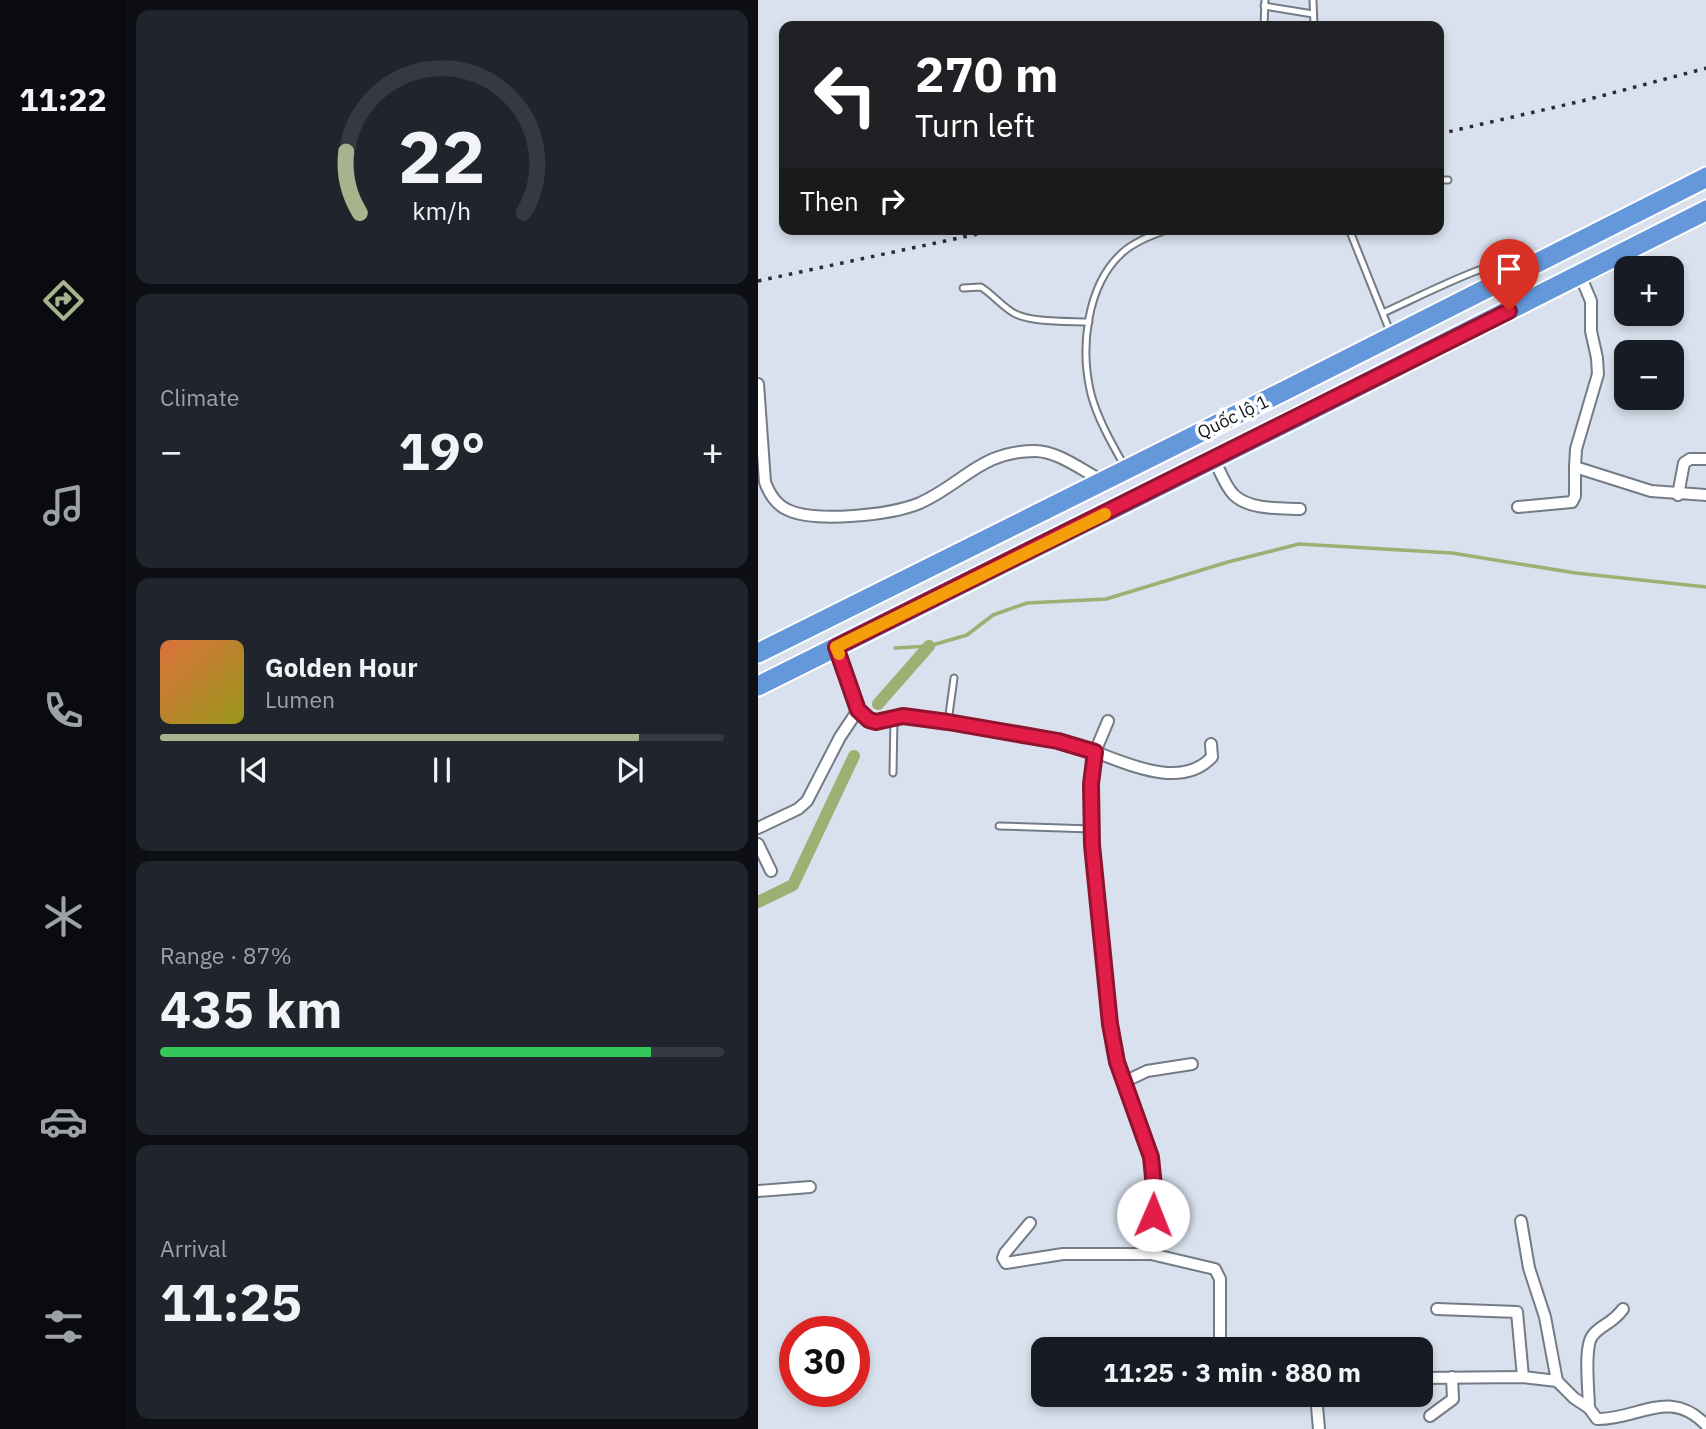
<!DOCTYPE html>
<meta charset="utf-8">
<style>
body{margin:0;font-family:"IBM Plex Sans",sans-serif;background:#20242c;color:#f1f3f6;height:100vh;display:flex;flex-direction:column;font-size:26px;white-space:nowrap}
*{box-sizing:border-box;margin:0}
p{font-size:23px;color:#9ea1a6}
.icon{flex:none;width:38px;height:38px;fill:none;stroke:currentColor;stroke-width:2;stroke-linecap:round;stroke-linejoin:round}
.map{position:relative;flex:1;overflow:hidden}
.panel{display:flex;flex-direction:column;gap:10px;padding:10px;background:#0d0f14;width:632px}
.panel>*{flex:none}
.top-card{position:absolute;left:21px;top:21px;width:665px;height:214px;border-radius:14px;box-shadow:0 4px 10px #0003;background:#202124;color:#fff;overflow:hidden}
.buttons{position:absolute;left:856px;top:256px;display:grid;gap:14px}
.buttons a{display:grid;place-items:center;width:70px;height:70px;border-radius:14px;background:#171b24;box-shadow:0 4px 10px #0003;font-size:35px}
.speed{position:absolute;left:21px;top:1316px;display:flex;gap:14px;font-size:35px;font-weight:700;text-align:center}
.speed>*{display:grid;place-content:center;width:91px;height:91px;border-radius:50%;background:#171b24;box-shadow:0 4px 10px #0003;line-height:1}
.speed .limit{border:10px solid #d22;background:#fff;color:#111}
.pin{position:absolute;display:grid;place-items:center;width:60px;height:60px;color:#fff;margin:-72px -30px;border-radius:50% 50% 50% 0;rotate:-45deg;box-shadow:0 0 7px #0007}
.pin .icon{rotate:45deg}
.me{position:absolute;width:77px;margin:-38px;rotate:1deg;stroke-linejoin:round;filter:drop-shadow(0 0 5px #0008)}
.turn{display:flex;align-items:center;gap:24px;height:147px;padding:0 21px;font-size:32px}
.turn .icon{width:91px;height:91px;stroke-width:2.5}
.turn b{display:block;font-size:49px;line-height:60px}
.then{display:flex;align-items:center;height:66px;padding:0 21px;background:#0003;gap:14px;font-size:26px}
.big{font-size:52px;font-weight:700;line-height:1.1}
.panel .card{flex:1;display:flex;flex-direction:column;justify-content:center;gap:10px;min-width:0;padding:0 24px;border-radius:14px;background:#20242c}
.panel .dial{align-items:center;gap:0}
.dial svg{height:182px;overflow:visible;fill:none;stroke:#363941;stroke-width:7;stroke-linecap:round;text-anchor:middle}
.dial text{fill:#f1f3f6;stroke:none}
.song{display:flex;align-items:center;gap:21px}
.cover{width:84px;height:84px;border-radius:10px;background:linear-gradient(135deg,hsl(20 70% 55%),hsl(60 70% 35%))}
.played{height:7px;border-radius:4px;background:linear-gradient(90deg,#a8b38e 85%,#363941 85%)}
.keys{display:flex;justify-content:space-around;direction:ltr}
.heat{display:flex;justify-content:space-between;align-items:center;font-size:38px;direction:ltr}
.charge{height:10px;border-radius:5px;background:linear-gradient(90deg,#34c759 87%,#363941 0)}
.trip{position:absolute;left:273px;top:1337px;width:402px;height:70px;border-radius:14px;background:#171b24;box-shadow:0 4px 10px #0003;font-weight:700;line-height:70px;text-align:center}
main{display:flex;flex:1;min-height:0}
.tabs{display:flex;flex-direction:column;width:126px;justify-content:space-around;align-items:center;background:#090b0e;color:#9ea1a6}
.tabs .icon{width:49px;height:49px}
.tabs .active{color:#a8b38e}
.tabs b{font-size:32px;color:#f1f3f6}
.map>svg:first-child{display:block}
.lines{fill:none;stroke-linecap:round;stroke-linejoin:round}
.stream{stroke:#9cb073;stroke-width:3.5}
.canal{stroke:#9cb073;stroke-width:12}
.lane-casing{stroke:#737b86;stroke-width:9}
.street-casing{stroke:#737b86;stroke-width:14}
.highway-casing{stroke:#fff;stroke-width:23}
.lane{stroke:#fff;stroke-width:5}
.street{stroke:#fff;stroke-width:10}
.highway{stroke:#6498db;stroke-width:19}
.rail{stroke:#292d32;stroke-width:3.5;stroke-dasharray:3.5 7;stroke-linecap:butt}
.route-casing{stroke:#92132f;stroke-width:18}
.route{stroke:#e11d48;stroke-width:12}
.slow{stroke:#f59e0b;stroke-width:12}
.labels{text-anchor:middle;stroke-width:7;stroke-linejoin:round;paint-order:stroke}
.street-label{font-size:18px;fill:#14171b;stroke:#fff}
</style>
<main>
<nav class="tabs">
<b>11:22</b>
<svg class="icon active" aria-label="directions" viewBox="0 0 24 24"><path d="M12 3l9 9-9 9-9-9zM9 14v-3h6M13 9l2 2-2 2"/></svg>
<svg class="icon" aria-label="music" viewBox="0 0 24 24"><path d="M9 18V5l10-2v13"/><circle cx="6" cy="18" r="3"/><circle cx="16" cy="16" r="3"/></svg>
<svg class="icon" aria-label="phone" viewBox="0 0 24 24"><path d="M5 4h4l2 5-3 2q2 4 5 5l2-3 5 2v4C11 20 4 13 5 4z"/></svg>
<svg class="icon" aria-label="climate" viewBox="0 0 24 24"><path d="M12 3v18M4 7l16 10M4 17L20 7"/></svg>
<svg class="icon" aria-label="car" viewBox="0 0 24 24"><path d="M5 17H2v-5l4-1 3-4h7l3 4 3 1v5h-3M9 17h6M6 11h13"/><circle cx="7" cy="17" r="2"/><circle cx="17" cy="17" r="2"/></svg>
<svg class="icon" aria-label="filters" viewBox="0 0 24 24"><path d="M4 7h16M4 17h16"/><circle cx="9" cy="7" r="2"/><circle cx="15" cy="17" r="2"/></svg>
</nav>
<section class="panel">
<div class="card dial"><svg viewBox="0 0 100 80">
<path d="M14 69A42 42 0 1 1 86 69"/>
<path d="M14 69A42 42 0 0 1 8 42" stroke="#a8b38e"/>
<text x="50" y="56" font-size="32" font-weight="700">22</text>
<text x="50" y="72" font-size="11">km/h</text>
</svg></div>
<div class="card"><p>Climate</p>
<div class="heat"><a>−</a><b class="big">19°</b><a>+</a></div>
</div>
<div class="card">
<div class="song"><i class="cover"></i><div><b>Golden Hour</b><p>Lumen</p></div></div>
<div class="played"></div>
<div class="keys"><svg class="icon" aria-label="previous" viewBox="0 0 24 24"><path d="M18 5L8 12l10 7zM5 5v14"/></svg><svg class="icon" aria-label="pause" viewBox="0 0 24 24"><path d="M8 5v14M16 5v14"/></svg><svg class="icon" aria-label="next" viewBox="0 0 24 24"><path d="M6 5l10 7-10 7zM19 5v14"/></svg></div>
</div>
<div class="card"><p>Range · 87%</p><b class="big">435 km</b><div class="charge"></div></div>
<div class="card"><p>Arrival</p><b class="big">11:25</b></div>
</section>
<div class="map">
<svg width="949" height="1429" viewBox="0 0 949 1429">
<rect width="100%" height="100%" fill="#d8e1ed"/>
<g class="lines">
<!-- stream -->
<polyline class="stream" points="137,648 171,646 209,635 235,615 269,603 348,599 470,562 541,544 694,553 818,573 949,587"/>
<!-- canal -->
<g class="canal">
<polyline points="120,704 171,646"/>
<polyline points="0,902 35,885 96,756"/>
</g>
<defs>
<g id="lane">
<polyline points="555,0 556,26"/>
<polyline points="506,6 555,14"/>
<polyline points="506,26 507,0"/>
<polyline points="681,180 690,180"/>
<polyline points="591,229 633,334"/>
<path d="M205,288L223,287C234,294 243,305 254,312C271,323 310,321 331,322"/>
<path d="M625,313C659,298 738,256 772,258"/>
<path d="M367,467C354,444 340,420 333,394C322,349 328,286 364,253C376,242 396,234 412,229"/>
<polyline points="190,722 196,678"/>
<polyline points="135,773 136,717"/>
<polyline points="241,826 334,829"/>
</g>
<g id="street">
<polyline points="822,275 833,301 833,331 839,358 840,374 818,449 817,467 893,491 949,495"/>
<path d="M0,384L7,482C11,493 18,505 30,510C58,523 133,515 162,503C206,483 223,451 277,451C300,451 325,471 345,481"/>
<path d="M456,459C462,471 467,486 476,495C492,510 521,508 542,509"/>
<polyline points="920,495 926,463 932,459 949,459"/>
<polyline points="760,507 814,502 817,496 817,467"/>
<polyline points="78,647 100,710"/>
<path d="M350,721L337,752C371,764 423,790 454,757L453,744"/>
<polyline points="0,828 40,809 49,801 82,737 100,710 115,722 145,716 190,722 300,742 337,752 333,784 335,845 352,1024 359,1061 393,1157 396,1187 393,1254"/>
<polyline points="0,844 13,871"/>
<polyline points="366,1082 389,1071 434,1064"/>
<polyline points="0,1191 52,1187"/>
<polyline points="763,1221 771,1268 787,1317 799,1381"/>
<polyline points="272,1223 247,1253 245,1258 248,1263 305,1254 393,1254 457,1269 462,1279 462,1349"/>
<polyline points="679,1309 759,1312 765,1377"/>
<path d="M663,1378L765,1377L799,1381L816,1398L831,1408L839,1419C880,1420 912,1386 949,1426"/>
<polyline points="465,1395 469,1397 491,1395"/>
<polyline points="558,1395 561,1429"/>
<path d="M831,1408C831,1392 825,1346 835,1335C844,1324 854,1324 865,1309"/>
<polyline points="672,1416 695,1399 694,1377"/>
</g>
<g id="highway">
<polyline points="0,653 524,392 949,177"/>
<polyline points="0,686 538,418 949,210"/>
</g>
</defs>
<!-- lane casing -->
<use href="#lane" class="lane-casing"/>
<!-- street casing -->
<use href="#street" class="street-casing"/>
<!-- highway casing -->
<use href="#highway" class="highway-casing"/>
<!-- lane -->
<use href="#lane" class="lane"/>
<!-- street -->
<use href="#street" class="street"/>
<!-- highway -->
<use href="#highway" class="highway"/>
<!-- rail -->
<g class="rail">
<polyline points="681,134 824,101 949,68"/>
<polyline points="0,281 243,229"/>
</g>
</g>
<g class="lines">
<defs>
<polyline id="route" points="395,1215 396,1187 393,1157 359,1062 352,1024 334,845 333,784 337,752 300,741 190,722 145,716 118,722 111,720 100,710 78,647 751,311"/>
</defs>
<!-- route casing -->
<use href="#route" class="route-casing"/>
<!-- route -->
<use href="#route" class="route"/>
<!-- slow -->
<polyline class="slow" points="81,654 78,647 347,514"/>
</g>
<g class="labels">
<!-- street labels -->
<g class="street-label">
<text transform="translate(475 417) rotate(-26)" y="6">Quốc lộ 1</text>
</g>
</g>
</svg>
<div class="buttons">
<a>+</a>
<a>−</a>
</div>
<div class="speed"><div class="limit">30</div></div>
<div class="pin" style="left:751px;top:311px;background:#d93025"><svg class="icon" aria-label="arrive" viewBox="0 0 24 24"><path d="M6 21V4h12l-3 4 3 4H6"/></svg></div>
<svg class="me" style="left:395px;top:1215px" viewBox="-20 -20 40 40"><circle r="19" fill="#fff"/><path d="M0-13L10 11 0 6-10 11z" fill="#e11d48"/></svg>
<div class="trip">11:25 · 3 min · 880 m</div>
<div class="top-card">
<div class="turn"><svg class="icon" aria-label="left" viewBox="0 0 24 24"><path d="M17 20v-9H6M10 6l-5 5 5 5"/></svg><div><b>270 m</b>Turn left</div></div>
<div class="then">Then<svg class="icon" aria-label="right" viewBox="0 0 24 24"><path d="M7 20v-9h11M14 6l5 5-5 5"/></svg></div>
</div>
</div>
</main>
